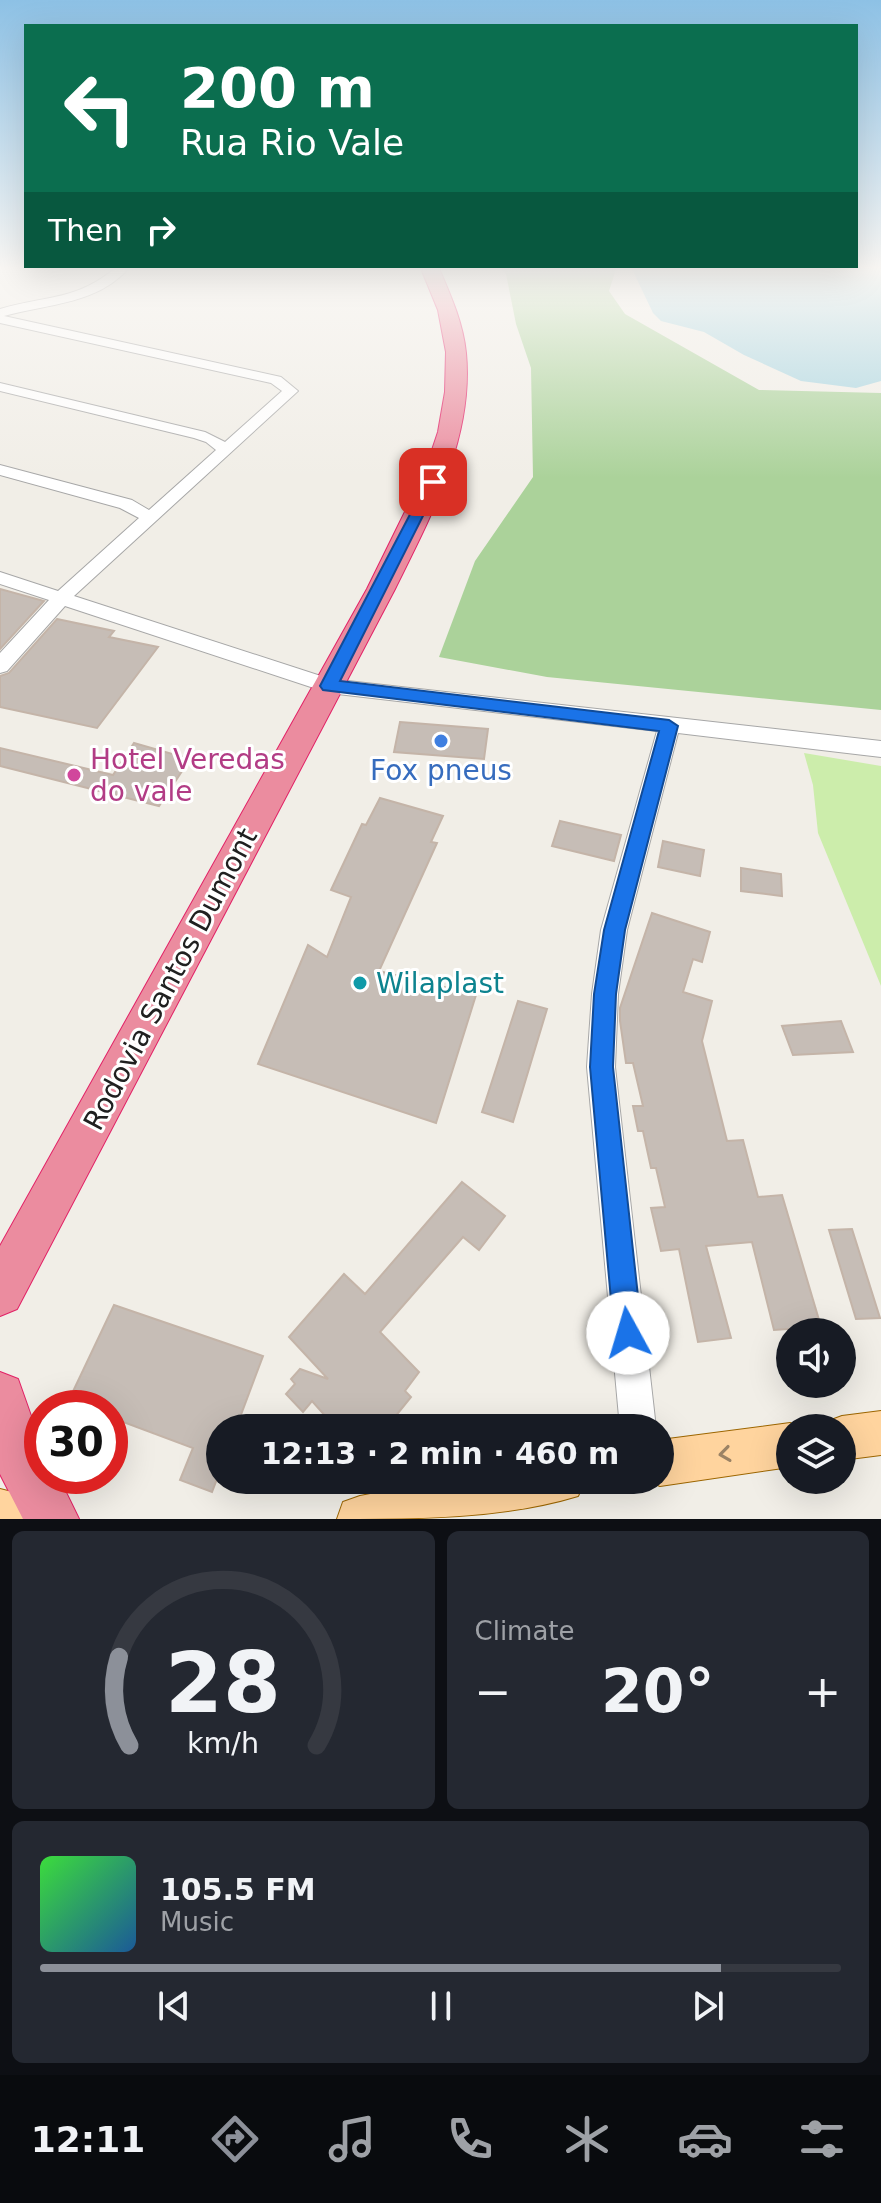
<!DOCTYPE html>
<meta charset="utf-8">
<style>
body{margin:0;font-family:"DejaVu Sans",sans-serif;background:#242831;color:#f1f3f6;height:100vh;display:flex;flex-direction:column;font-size:30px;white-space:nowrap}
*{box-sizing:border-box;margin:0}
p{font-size:26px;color:#9ea1a6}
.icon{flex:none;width:44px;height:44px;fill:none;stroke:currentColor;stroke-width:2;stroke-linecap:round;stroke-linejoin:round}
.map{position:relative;height:1519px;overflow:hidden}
.details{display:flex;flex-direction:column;gap:12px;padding:12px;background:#0d0f14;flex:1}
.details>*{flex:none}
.guide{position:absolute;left:24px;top:24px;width:834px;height:244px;border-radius:0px;box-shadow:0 8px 32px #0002;background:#0b6e4f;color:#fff;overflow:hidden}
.tools{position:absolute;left:776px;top:1318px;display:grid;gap:16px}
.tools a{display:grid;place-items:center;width:80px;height:80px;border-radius:50%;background:#171b24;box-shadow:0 8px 32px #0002;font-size:40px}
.speed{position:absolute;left:24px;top:1390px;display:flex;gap:16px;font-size:40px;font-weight:700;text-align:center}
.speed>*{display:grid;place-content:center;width:104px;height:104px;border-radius:50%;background:#171b24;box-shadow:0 8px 32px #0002;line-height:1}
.speed .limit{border:12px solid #d22;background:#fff;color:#111}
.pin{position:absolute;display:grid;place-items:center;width:68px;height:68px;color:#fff;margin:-34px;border-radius:16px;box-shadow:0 4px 12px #0006}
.me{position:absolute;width:88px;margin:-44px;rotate:354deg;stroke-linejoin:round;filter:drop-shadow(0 0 6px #0008)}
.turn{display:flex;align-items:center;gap:28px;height:168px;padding:0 24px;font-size:36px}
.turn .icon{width:104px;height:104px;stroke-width:2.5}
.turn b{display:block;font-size:56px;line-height:68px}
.then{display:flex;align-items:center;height:76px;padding:0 24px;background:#0003;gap:16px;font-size:30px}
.big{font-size:60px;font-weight:800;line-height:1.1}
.details .tile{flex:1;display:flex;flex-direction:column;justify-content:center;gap:12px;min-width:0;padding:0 28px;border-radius:12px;background:#242831}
.details .dial{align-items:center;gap:0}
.dial svg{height:208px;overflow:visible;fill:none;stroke:#363941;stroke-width:7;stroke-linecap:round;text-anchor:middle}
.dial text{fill:#f1f3f6;stroke:none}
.song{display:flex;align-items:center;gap:24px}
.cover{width:96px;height:96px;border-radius:12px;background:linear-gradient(135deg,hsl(120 70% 55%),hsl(210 70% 35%))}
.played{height:8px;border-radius:4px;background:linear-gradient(90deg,#8c9099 85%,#363941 85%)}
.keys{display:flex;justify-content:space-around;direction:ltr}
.heat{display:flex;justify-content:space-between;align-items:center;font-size:44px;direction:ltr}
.details .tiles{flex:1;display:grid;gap:12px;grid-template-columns:1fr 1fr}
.tile:last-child{grid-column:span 2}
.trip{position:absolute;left:206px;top:1414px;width:468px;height:80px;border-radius:40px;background:#171b24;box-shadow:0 8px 32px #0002;font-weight:800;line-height:80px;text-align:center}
.menu{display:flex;height:128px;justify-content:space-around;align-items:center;background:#090b0e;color:#9ea1a6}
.menu .icon{width:56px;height:56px}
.menu .on{color:#8c9099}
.menu b{font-size:36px;color:#f1f3f6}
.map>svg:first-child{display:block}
.grass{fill:#ccedab}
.forest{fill:#abd29a}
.water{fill:#a6d4e0}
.building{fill:#c6bdb6;stroke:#c4b4a8;stroke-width:2}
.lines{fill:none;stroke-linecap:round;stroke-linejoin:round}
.minor-casing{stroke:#a7a7a7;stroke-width:2}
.major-casing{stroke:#9d6600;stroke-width:2}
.highway-casing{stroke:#e22166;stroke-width:2}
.minor{fill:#fff;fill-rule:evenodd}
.major{fill:#ffd49e;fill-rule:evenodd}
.highway{fill:#eb8c9f;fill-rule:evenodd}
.oneway{stroke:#9b8365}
.route{fill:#1a73e8;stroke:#114b97;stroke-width:2}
.shop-dot{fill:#3f7fe0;stroke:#fff;stroke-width:3}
.hotel-dot{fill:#d1479c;stroke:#fff;stroke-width:3}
.culture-dot{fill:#0f9aa8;stroke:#fff;stroke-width:3}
.labels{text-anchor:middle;stroke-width:6;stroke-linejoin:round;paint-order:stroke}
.hotel-label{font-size:28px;fill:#b23c85;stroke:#fff;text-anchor:start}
.shop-label{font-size:28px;fill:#366cbe;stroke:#fff}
.street-label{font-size:28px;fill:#202020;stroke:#fff}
.culture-label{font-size:28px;fill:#0d838f;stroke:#fff;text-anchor:start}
</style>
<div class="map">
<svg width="881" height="1519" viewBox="0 0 881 1519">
<rect width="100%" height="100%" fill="#f1eee7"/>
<!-- grass -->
<polygon class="grass" points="804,753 881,766 881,986 818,833 813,785"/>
<!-- forest -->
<polygon class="forest" points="499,266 617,266 609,291 625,314 759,390 881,393 881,710 547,677 439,657 475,561 533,477 531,368 516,324 506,274"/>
<!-- water -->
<polygon class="water" points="634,266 881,266 881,381 856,388 801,381 744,355 704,332 661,321 653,313 632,269"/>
<!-- building -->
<g class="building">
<polygon points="0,589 44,601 0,649"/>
<polygon points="57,619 114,631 109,637 158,647 97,728 0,707 0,676 9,673"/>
<polygon points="400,722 488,729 484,759 394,752"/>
<polygon points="134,743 190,759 159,806 0,766 0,748 113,775"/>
<polygon points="380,798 443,816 431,842 437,843 379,971 476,995 436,1123 258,1064 308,945 327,957 351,897 331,890 362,824 366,825"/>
<polygon points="560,821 621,835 614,861 552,846"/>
<polygon points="663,841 704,850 700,876 658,867"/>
<polygon points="741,868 781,874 782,896 741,891"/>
<polygon points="652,913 710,932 702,962 693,959 683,992 712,1001 702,1041 727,1141 743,1140 758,1197 782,1195 819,1320 801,1322 802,1328 774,1330 752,1242 706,1246 731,1338 698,1342 679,1249 661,1251 651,1208 665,1207 656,1168 651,1168 643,1131 638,1131 633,1106 643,1106 633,1063 626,1063 620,1021 620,1008"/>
<polygon points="518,1001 547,1009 513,1122 482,1112"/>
<polygon points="841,1021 853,1052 793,1055 782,1026"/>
<polygon points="462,1182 505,1216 479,1250 463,1237 380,1332 419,1372 405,1391 411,1397 386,1428 336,1428 312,1401 303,1412 286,1394 295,1384 291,1379 300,1369 328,1379 289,1337 344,1274 365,1294"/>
<polygon points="852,1229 880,1318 856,1319 829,1230"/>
<polygon points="114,1305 263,1356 236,1428 220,1428 220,1471 212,1492 180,1480 193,1448 110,1417 110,1408 85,1408 68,1402"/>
</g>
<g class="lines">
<defs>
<path id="minor" d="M118,266H131C97,305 51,303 4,316L281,377L298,391L74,596L330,679L881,741V757L678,733L627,930L618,994L615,1067L656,1428H620L587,1067L592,994L601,930L657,731L329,693L65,606L7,671L0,673V653L49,600L0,584V572L58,591L139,518L120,508L0,475V465L132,500L149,510L216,450L206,442L194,438L0,391V383L205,432L225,442L282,391L271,383L0,323V309C48,295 77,301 118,266Z"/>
<g id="major">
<polygon points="881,1411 881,1455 842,1460 842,1428 824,1428 826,1422 842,1416"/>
<polygon points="790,1423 803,1428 790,1428 790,1467 660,1486 646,1480 660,1480 660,1440"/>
<path d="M442,1480H585L578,1496C503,1519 416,1519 337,1519L343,1502L360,1496Z"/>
<polygon points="0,1489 52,1502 58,1519 0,1519"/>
</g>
<g id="highway">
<path d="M420,266H438C450,294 463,322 466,353C474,437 431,516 395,589L17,1309L0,1316V1246L367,589L425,471L438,432L445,392L446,352L438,310Z"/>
<polygon points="0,1372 18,1379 42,1447 42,1476 58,1476 79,1519 23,1519 0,1474"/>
</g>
</defs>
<!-- minor casing -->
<use href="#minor" class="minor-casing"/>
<!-- major casing -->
<use href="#major" class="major-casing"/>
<!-- highway casing -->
<use href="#highway" class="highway-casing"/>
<!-- minor -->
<use href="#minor" class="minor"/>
<!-- major -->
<use href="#major" class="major"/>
<!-- highway -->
<use href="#highway" class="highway"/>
</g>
<!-- one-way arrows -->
<defs><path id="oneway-chevron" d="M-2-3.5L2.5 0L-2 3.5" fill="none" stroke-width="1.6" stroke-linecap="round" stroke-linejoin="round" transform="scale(2)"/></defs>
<use class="oneway" href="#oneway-chevron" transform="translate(725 1454) rotate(172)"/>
<!-- sky -->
<linearGradient id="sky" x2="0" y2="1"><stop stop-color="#8dc1e5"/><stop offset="0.56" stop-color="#f9f7f4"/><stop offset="1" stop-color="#f9f7f4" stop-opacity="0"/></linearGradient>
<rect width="881" height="478" fill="url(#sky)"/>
<!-- route -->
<polygon class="route" points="433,478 440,482 340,681 669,720 678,726 625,930 616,994 613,1067 642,1333 638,1342 628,1346 618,1342 614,1333 590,1067 594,994 604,930 659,731 323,690 320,686 427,482"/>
<!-- markers -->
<circle class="shop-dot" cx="441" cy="741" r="8"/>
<circle class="hotel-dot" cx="74" cy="775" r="8"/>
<circle class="culture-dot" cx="360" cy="983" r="8"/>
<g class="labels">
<!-- hotel labels -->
<g class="hotel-label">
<text x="90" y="769">Hotel Veredas<tspan x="90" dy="32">do vale</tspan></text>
</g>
<!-- shop labels -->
<g class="shop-label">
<text x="441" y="780">Fox pneus</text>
</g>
<!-- street labels -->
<g class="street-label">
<text transform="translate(170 979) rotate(-62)" y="10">Rodovia Santos Dumont</text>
</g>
<!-- culture labels -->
<g class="culture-label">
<text x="376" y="993">Wilaplast</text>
</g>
</g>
</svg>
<div class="tools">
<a><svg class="icon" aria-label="sound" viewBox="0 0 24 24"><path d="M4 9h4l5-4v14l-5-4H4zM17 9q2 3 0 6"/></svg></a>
<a><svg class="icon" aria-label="layers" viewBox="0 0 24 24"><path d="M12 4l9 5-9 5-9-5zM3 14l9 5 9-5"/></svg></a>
</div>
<div class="speed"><div class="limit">30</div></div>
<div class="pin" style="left:433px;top:482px;background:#d93025"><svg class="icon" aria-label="arrive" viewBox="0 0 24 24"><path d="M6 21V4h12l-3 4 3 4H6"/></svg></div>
<svg class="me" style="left:628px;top:1333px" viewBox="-20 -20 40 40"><circle r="19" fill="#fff"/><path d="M0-13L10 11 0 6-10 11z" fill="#1a73e8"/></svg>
<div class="trip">12:13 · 2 min · 460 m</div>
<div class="guide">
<div class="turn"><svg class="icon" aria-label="left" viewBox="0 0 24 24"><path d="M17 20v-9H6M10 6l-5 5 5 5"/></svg><div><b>200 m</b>Rua Rio Vale</div></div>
<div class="then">Then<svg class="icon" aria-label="right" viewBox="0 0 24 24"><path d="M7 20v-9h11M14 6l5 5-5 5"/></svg></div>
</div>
</div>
<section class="details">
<div class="tiles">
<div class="tile dial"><svg viewBox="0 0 100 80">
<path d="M14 69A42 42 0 1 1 86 69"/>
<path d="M14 69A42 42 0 0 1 10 35" stroke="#8c9099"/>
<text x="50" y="56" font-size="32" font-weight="700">28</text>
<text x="50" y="72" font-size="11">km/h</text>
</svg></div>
<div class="tile"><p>Climate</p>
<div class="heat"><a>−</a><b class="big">20°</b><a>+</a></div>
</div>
<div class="tile">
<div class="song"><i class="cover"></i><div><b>105.5 FM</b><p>Music</p></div></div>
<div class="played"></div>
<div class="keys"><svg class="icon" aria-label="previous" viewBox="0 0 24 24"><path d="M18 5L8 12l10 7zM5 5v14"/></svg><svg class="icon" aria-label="pause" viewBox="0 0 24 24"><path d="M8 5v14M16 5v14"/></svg><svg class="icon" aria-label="next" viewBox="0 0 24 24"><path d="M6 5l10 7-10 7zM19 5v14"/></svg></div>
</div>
</div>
</section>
<nav class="menu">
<b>12:11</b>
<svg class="icon on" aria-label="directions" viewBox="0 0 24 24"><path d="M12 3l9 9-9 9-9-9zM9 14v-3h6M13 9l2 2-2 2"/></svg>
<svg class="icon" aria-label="music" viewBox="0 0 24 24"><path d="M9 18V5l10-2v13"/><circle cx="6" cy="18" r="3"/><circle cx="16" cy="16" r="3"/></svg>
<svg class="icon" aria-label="phone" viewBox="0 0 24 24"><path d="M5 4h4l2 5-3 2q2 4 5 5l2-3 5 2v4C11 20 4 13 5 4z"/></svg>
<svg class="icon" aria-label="climate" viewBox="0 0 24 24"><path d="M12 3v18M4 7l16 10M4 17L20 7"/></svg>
<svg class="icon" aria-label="car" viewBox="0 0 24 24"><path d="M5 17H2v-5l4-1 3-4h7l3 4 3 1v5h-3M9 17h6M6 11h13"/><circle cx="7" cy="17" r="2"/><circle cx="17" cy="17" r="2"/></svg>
<svg class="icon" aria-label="filters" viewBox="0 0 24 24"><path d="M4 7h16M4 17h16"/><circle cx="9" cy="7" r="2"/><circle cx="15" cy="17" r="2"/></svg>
</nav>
